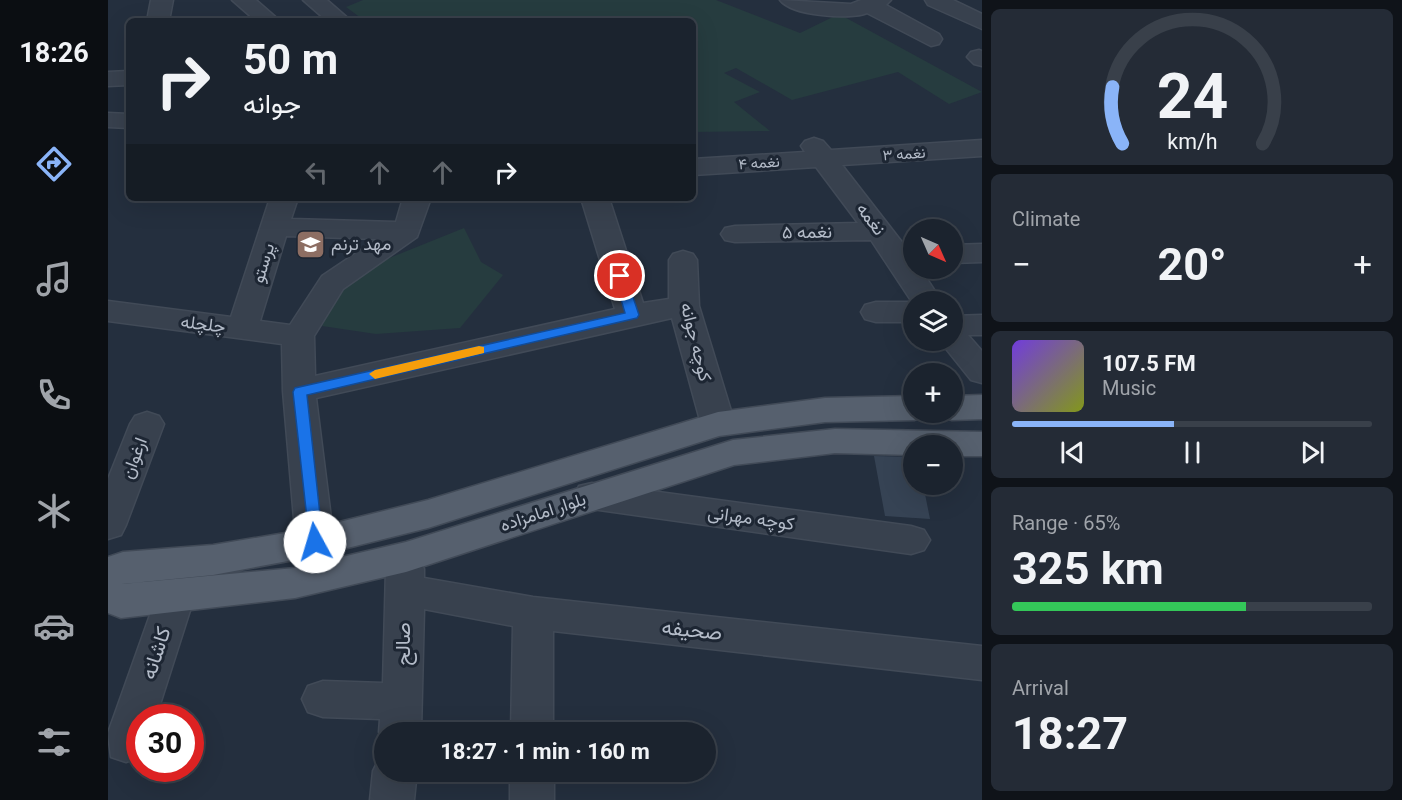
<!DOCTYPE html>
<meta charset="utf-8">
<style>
body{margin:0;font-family:Roboto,Vazirmatn,sans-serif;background:#242b36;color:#f1f3f6;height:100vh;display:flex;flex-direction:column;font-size:22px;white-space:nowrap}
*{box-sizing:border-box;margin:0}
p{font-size:20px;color:#a0a4aa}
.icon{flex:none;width:33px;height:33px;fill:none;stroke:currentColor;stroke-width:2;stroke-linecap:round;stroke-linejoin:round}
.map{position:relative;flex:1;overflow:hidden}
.sheet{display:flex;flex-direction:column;gap:9px;padding:9px;background:#0f1319;width:420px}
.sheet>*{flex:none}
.banner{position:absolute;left:18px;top:18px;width:570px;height:183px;border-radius:9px;box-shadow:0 6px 24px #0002,0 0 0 2px #39404a;background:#1b232e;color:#f1f3f6;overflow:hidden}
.needle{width:39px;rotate:135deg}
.buttons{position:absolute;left:795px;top:219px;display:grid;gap:12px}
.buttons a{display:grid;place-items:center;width:60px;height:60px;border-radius:50%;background:#1b232e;box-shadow:0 6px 24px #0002,0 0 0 2px #39404a;font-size:30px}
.speed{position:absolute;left:18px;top:704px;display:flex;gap:12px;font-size:30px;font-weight:700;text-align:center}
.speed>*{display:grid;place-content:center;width:78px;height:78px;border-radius:50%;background:#1b232e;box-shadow:0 6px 24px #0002,0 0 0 2px #39404a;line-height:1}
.speed .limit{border:9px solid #d22;background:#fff;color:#111}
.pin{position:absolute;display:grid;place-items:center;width:51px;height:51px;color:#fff;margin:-26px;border:3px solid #fff;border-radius:50%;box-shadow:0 2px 6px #0007}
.me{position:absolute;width:66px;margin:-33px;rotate:354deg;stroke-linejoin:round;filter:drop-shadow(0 0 4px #0008)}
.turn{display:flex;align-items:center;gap:21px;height:126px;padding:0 18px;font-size:27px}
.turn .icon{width:78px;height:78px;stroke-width:2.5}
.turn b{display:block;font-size:42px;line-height:51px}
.lanes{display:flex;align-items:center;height:57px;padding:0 18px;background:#0003;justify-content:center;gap:30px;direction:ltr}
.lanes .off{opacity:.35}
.big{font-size:45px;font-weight:700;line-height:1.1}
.sheet .card{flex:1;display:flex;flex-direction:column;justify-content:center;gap:9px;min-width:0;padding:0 21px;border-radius:9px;background:#242b36}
.sheet .dial{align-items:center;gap:0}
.dial svg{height:156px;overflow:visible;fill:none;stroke:#39404a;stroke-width:7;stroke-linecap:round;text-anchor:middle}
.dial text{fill:#f1f3f6;stroke:none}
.song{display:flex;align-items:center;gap:18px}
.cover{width:72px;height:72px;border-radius:9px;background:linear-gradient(135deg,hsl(260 70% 55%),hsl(70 70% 35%))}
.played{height:6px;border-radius:3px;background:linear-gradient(90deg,#8ab4f8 45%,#39404a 45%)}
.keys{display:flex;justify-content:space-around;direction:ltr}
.heat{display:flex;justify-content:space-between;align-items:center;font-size:33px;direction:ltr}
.charge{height:9px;border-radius:4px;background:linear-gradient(90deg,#34c759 65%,#39404a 0)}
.trip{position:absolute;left:266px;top:722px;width:342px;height:60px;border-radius:30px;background:#1b232e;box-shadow:0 6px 24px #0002,0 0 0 2px #39404a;font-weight:700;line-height:60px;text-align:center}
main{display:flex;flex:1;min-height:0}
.tabs{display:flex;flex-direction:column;width:108px;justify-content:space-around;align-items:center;background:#0b0e12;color:#a0a4aa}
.tabs .icon{width:42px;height:42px}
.tabs .on{color:#8ab4f8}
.tabs b{font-size:27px;color:#f1f3f6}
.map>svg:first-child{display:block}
.green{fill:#263c3f}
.building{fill:#364354}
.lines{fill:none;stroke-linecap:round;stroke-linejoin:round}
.minor-casing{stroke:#414a57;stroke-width:3}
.major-casing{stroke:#414a57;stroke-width:3}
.minor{fill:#38414e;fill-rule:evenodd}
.major{fill:#56606e;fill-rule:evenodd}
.route{fill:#1a73e8;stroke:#114b97;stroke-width:1.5}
.slow{fill:#f59e0b}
.labels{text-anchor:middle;stroke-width:6;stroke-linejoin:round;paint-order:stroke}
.far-street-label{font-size:15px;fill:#b4bcc9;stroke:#1d2633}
.street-label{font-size:18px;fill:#b4bcc9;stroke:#1d2633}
.poi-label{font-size:18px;fill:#b4bcc9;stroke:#1d2633;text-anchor:start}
.near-street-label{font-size:21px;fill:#b4bcc9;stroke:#1d2633}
</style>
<main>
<nav class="tabs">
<b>18:26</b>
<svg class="icon on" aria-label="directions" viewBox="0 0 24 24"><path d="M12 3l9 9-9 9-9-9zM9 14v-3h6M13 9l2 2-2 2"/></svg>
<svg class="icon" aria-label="music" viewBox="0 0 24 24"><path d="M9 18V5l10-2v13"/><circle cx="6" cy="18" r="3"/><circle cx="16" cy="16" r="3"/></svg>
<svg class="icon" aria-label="phone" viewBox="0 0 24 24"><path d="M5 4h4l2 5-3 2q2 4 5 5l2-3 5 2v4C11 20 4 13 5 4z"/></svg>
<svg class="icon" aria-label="climate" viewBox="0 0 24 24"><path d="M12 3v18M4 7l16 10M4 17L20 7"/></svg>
<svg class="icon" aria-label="car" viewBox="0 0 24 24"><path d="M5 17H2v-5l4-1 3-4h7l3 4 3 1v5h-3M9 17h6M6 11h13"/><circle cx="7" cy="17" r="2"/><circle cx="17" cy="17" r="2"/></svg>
<svg class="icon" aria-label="filters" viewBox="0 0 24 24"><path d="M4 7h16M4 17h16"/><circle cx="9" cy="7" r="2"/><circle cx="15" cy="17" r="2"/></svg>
</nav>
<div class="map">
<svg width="874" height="800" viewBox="0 0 874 800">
<rect width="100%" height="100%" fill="#242f3e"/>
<!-- green -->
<g class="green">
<polygon points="255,0 608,0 692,33 731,14 874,92 841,104 790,72 684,100 628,68 616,73 652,92 626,102 662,131 585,132 585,21 257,21 238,7"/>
<polygon points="356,228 373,262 395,275 352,328 268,334 214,326 227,295 269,263"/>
</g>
<!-- building -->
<polygon class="building" points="766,456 806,457 806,484 815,484 822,519 777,516"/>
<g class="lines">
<defs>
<g id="minor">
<polygon points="43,0 65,0 61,21 39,21"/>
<polygon points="124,0 148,0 172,21 148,21"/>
<polygon points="195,0 219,0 243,21 219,21"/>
<path d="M672,0L743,4L753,0H783L778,5L831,34L834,39L831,44L823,46L759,13C742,20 684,16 672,0Z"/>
<polygon points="817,0 845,0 874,14 874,29 820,5"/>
<polygon points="871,50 874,51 874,66 866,64 859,57 863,52"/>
<polygon points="21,71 21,85 0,86 0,72"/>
<polygon points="0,113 21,114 21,128 0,127"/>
<polygon points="706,138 715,141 723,150 874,140 874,156 734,165 800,250 806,258 806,268 812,268 834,302 806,302 806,322 768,322 757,319 753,312 757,305 768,302 804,302 763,240 627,242 617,240 613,234 617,228 627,226 750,223 708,167 585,175 585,159 697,152 693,146 697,141"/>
<path d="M162,198H190L183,219L288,222L295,198H323L309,237L235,289L206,336L207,376L507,309L473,198H501L535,303L561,299V260L565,254L575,251L585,254L589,260L591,306L627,424L622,432L610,436L598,432L593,424L564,318L208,398L226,542L220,552L207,556L194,552L188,542L175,391L174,344L0,321V301L123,317ZM178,236L269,239L214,276L182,325L152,321Z"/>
<polygon points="874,244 874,262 844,263 844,245"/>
<polygon points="874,315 874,335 860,335 874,351 874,383 863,380 831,340 844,340 844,316"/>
<polygon points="39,412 51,416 56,424 18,525 13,535 0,539 0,479 22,424 27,416"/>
<polygon points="484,483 803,526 816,530 822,540 816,550 803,554 484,509 471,506 466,496 471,486"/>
<polygon points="297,554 310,558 316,569 316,578 425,597 874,646 874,680 445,631 445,732 403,732 405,626 316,609 313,732 276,732 276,743 271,732 272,719 215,717 200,712 194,699 200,686 215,681 275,683 278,569 284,558"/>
<polygon points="67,582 81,587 86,598 48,717 32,717 32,757 18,762 3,757 0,733 48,598 53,587"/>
<polygon points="276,755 276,771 309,771 306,800 262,800 265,771 272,757"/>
<rect x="402" y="771" width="44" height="29"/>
</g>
<g id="major">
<polygon points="874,395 874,419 844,420 832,416 830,412 844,412 844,396"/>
<polygon points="806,396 806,412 820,412 818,416 806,420 717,422 611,436 320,528 207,556 105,575 14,584 187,568 298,542 625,440 727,429 874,432 874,456 844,456 844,446 806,446 806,455 727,453 626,465 298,572 187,598 13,618 0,613 0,557 15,552 105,545 207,528 320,500 610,412 717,398"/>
</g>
</defs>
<!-- minor casing -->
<use href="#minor" class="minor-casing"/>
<!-- major casing -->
<use href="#major" class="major-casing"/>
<!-- minor -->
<use href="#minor" class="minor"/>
<!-- major -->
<use href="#major" class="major"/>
</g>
<!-- route -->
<polygon class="route" points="512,273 518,276 531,315 529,318 199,395 215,542 213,546 202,546 185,392 187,388 517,313 506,276"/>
<!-- slow -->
<polygon class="slow" points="371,346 376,347 376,353 267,379 261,374 267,370"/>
<!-- icons -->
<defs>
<symbol id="school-square" viewBox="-11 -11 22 22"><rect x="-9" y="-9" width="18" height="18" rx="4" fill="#8d6e63" stroke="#1d2633"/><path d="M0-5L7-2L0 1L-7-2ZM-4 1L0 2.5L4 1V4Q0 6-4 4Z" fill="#fff"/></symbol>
</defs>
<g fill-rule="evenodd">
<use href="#school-square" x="186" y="228" width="33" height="33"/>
</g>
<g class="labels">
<!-- far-street labels -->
<g class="far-street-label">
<text transform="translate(796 154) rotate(-4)" y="5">نغمه ۳</text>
<text transform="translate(651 163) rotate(-4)" y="5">نغمه ۴</text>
</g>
<!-- street labels -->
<g class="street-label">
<text transform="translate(763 219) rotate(53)" y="6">نغمه</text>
<text transform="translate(699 232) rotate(-1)" y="6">نغمه ۵</text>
<text transform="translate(155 263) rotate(-73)" y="6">پرستو</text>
<text transform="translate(95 324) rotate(7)" y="6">چلچله</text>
<text transform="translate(588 342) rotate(76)" y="6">کوچه جوانه</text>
<text transform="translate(26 458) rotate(-69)" y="6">ارغوان</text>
<text transform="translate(435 512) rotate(-18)" y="6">بلوار امامزاده</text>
<text transform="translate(643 518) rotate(8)" y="6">کوچه مهرانی</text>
</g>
<!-- poi labels -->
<g class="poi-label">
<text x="223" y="250">مهد ترنم</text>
</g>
<!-- near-street labels -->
<g class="near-street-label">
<text transform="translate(584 630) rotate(6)" y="7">صحیفه</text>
<text transform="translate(295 644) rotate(-90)" y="7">صالح</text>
<text transform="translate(48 653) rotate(-72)" y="7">کاشانه</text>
</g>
</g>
</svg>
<div class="buttons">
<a><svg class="needle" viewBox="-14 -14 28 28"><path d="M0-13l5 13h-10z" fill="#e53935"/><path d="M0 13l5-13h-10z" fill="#a0a4aa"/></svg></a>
<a><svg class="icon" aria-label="layers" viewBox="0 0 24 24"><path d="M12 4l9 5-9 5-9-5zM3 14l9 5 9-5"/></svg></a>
<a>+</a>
<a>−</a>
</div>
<div class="speed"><div class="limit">30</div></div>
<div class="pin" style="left:512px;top:276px;background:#d93025"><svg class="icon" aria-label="arrive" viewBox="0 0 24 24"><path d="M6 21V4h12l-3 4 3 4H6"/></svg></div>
<svg class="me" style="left:207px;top:542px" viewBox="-20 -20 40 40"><circle r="19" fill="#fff"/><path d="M0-13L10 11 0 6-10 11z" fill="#1a73e8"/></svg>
<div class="trip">18:27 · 1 min · 160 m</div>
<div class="banner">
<div class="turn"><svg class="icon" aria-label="right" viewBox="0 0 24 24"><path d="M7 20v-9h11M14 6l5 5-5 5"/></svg><div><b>50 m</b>جوانه</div></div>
<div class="lanes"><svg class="icon off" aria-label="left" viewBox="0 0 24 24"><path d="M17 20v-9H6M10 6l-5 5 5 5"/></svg><svg class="icon off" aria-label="ahead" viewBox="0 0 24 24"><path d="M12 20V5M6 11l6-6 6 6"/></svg><svg class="icon off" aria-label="ahead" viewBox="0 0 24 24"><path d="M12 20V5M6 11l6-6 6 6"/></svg><svg class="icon" aria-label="right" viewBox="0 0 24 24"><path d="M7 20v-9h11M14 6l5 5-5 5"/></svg></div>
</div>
</div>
<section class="sheet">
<div class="card dial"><svg viewBox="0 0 100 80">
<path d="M14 69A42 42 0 1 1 86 69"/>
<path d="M14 69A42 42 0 0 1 9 40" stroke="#8ab4f8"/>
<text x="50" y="56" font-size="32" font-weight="700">24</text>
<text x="50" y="72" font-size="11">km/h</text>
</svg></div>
<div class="card"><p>Climate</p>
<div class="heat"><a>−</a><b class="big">20°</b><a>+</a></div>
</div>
<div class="card">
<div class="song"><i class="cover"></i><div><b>107.5 FM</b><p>Music</p></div></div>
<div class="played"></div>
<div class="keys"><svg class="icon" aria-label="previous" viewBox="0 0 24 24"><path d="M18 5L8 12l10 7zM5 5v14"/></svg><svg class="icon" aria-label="pause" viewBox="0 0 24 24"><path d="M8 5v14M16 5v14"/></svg><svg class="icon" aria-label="next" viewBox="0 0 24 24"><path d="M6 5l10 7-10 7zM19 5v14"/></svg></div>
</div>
<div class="card"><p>Range · 65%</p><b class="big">325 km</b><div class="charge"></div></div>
<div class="card"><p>Arrival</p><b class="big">18:27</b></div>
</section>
</main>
